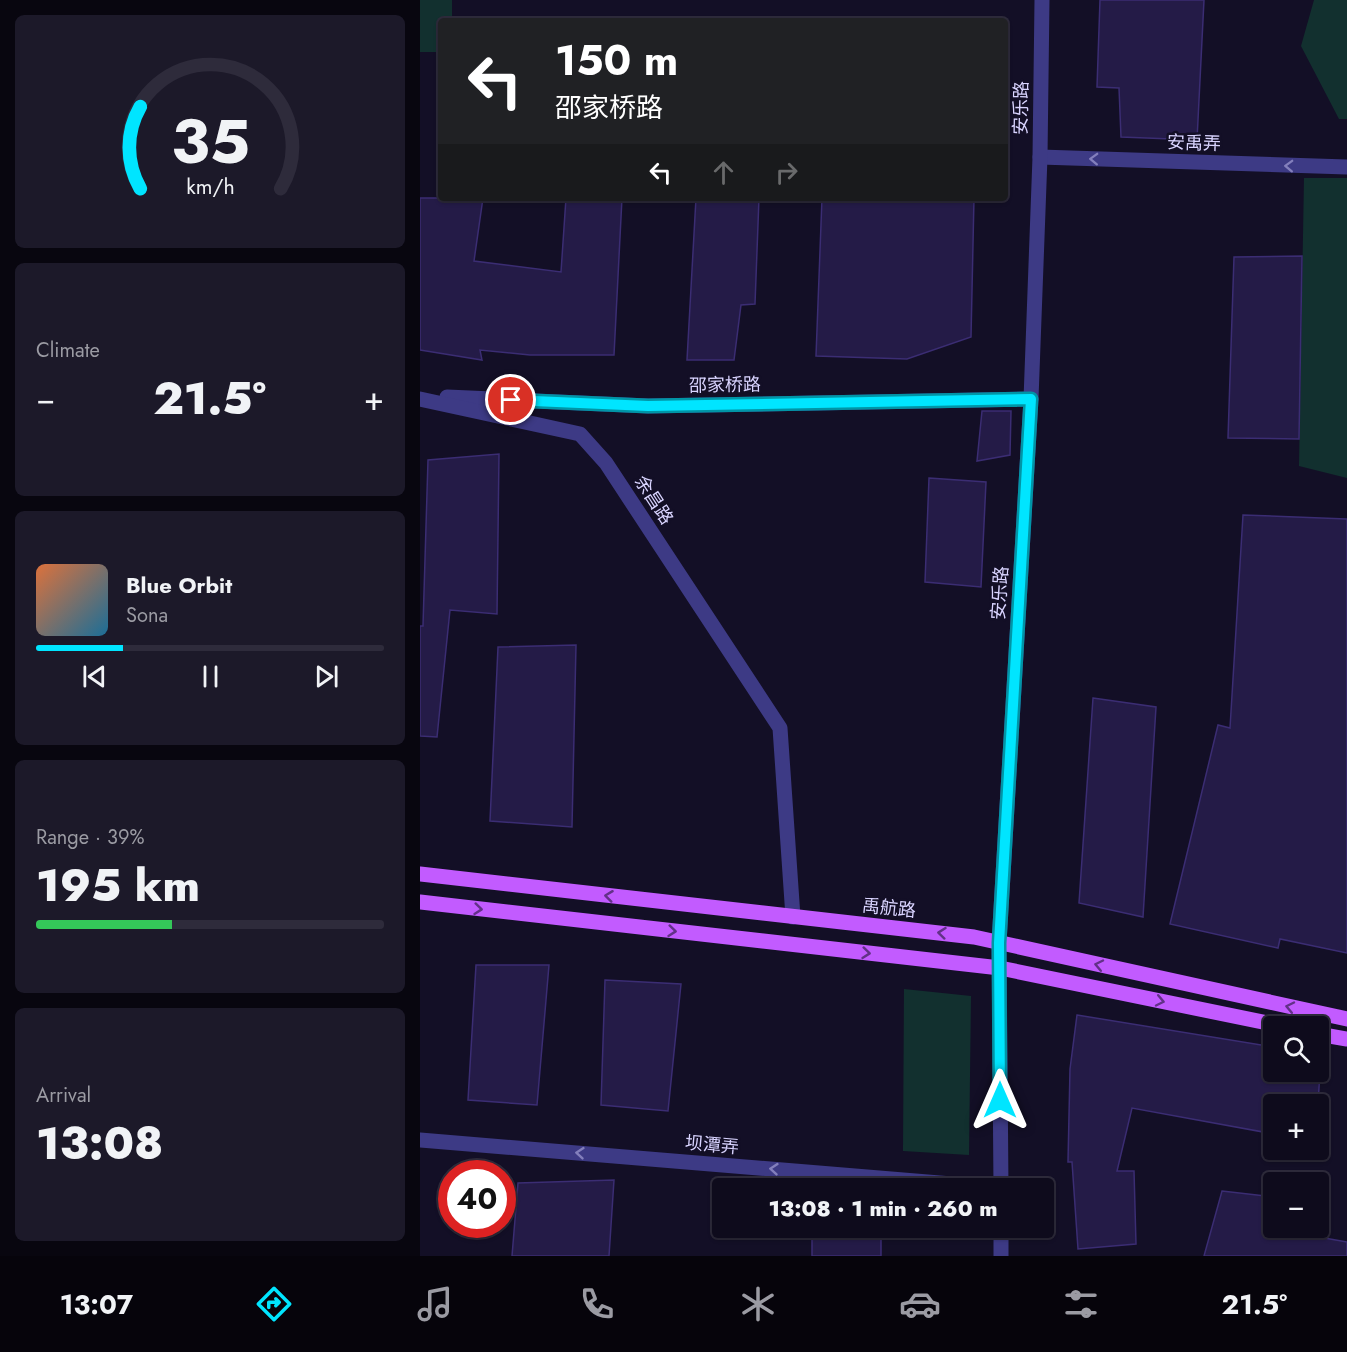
<!DOCTYPE html>
<meta charset="utf-8">
<style>
body{margin:0;font-family:Jost,"Noto Sans SC",sans-serif;background:#1c1929;color:#f1f3f6;height:100vh;display:flex;flex-direction:column;font-size:22px;white-space:nowrap}
*{box-sizing:border-box;margin:0}
p{font-size:20px;color:#9b9ba3}
.icon{flex:none;width:33px;height:33px;fill:none;stroke:currentColor;stroke-width:2;stroke-linecap:round;stroke-linejoin:round}
.map{position:relative;flex:1;overflow:hidden}
.details{display:flex;flex-direction:column;gap:15px;padding:15px;background:#08060f;width:420px}
.details>*{flex:none}
.guide{position:absolute;left:18px;top:18px;width:570px;height:183px;border-radius:6px;box-shadow:0 2px 4px #0004,0 0 0 2px #2e2b3b;background:#202124;color:#fff;overflow:hidden}
.controls{position:absolute;left:843px;top:1016px;display:grid;gap:12px}
.controls a{display:grid;place-items:center;width:66px;height:66px;border-radius:6px;background:#0e0b1c;box-shadow:0 2px 4px #0004,0 0 0 2px #2e2b3b;font-size:30px}
.speed{position:absolute;left:18px;top:1160px;display:flex;gap:12px;font-size:30px;font-weight:700;text-align:center}
.speed>*{display:grid;place-content:center;width:78px;height:78px;border-radius:50%;background:#0e0b1c;box-shadow:0 2px 4px #0004,0 0 0 2px #2e2b3b;line-height:1}
.speed .limit{border:9px solid #d22;background:#fff;color:#111}
.pin{position:absolute;display:grid;place-items:center;width:51px;height:51px;color:#fff;margin:-26px;border:3px solid #fff;border-radius:50%;box-shadow:0 2px 6px #0007}
.me{position:absolute;width:66px;margin:-33px;rotate:0deg;stroke-linejoin:round;filter:drop-shadow(0 0 4px #0008)}
.turn{display:flex;align-items:center;gap:21px;height:126px;padding:0 18px;font-size:27px}
.turn .icon{width:78px;height:78px;stroke-width:2.5}
.turn b{display:block;font-size:42px;line-height:51px}
.lanes{display:flex;align-items:center;height:57px;padding:0 18px;background:#0003;justify-content:center;gap:30px;direction:ltr}
.lanes .off{opacity:.35}
.big{font-size:45px;font-weight:800;line-height:1.1}
.details .card{flex:1;display:flex;flex-direction:column;justify-content:center;gap:9px;min-width:0;padding:0 21px;border-radius:9px;background:#1c1929}
.details .dial{align-items:center;gap:0}
.dial svg{height:156px;overflow:visible;fill:none;stroke:#2e2b3b;stroke-width:7;stroke-linecap:round;text-anchor:middle}
.dial text{fill:#f1f3f6;stroke:none}
.song{display:flex;align-items:center;gap:18px}
.cover{width:72px;height:72px;border-radius:9px;background:linear-gradient(135deg,hsl(20 70% 55%),hsl(200 70% 35%))}
.played{height:6px;border-radius:3px;background:linear-gradient(90deg,#00e5ff 25%,#2e2b3b 25%)}
.keys{display:flex;justify-content:space-around;direction:ltr}
.heat{display:flex;justify-content:space-between;align-items:center;font-size:33px;direction:ltr}
.charge{height:9px;border-radius:4px;background:linear-gradient(90deg,#34c759 39%,#2e2b3b 0)}
.trip{position:absolute;left:292px;top:1178px;width:342px;height:60px;border-radius:6px;background:#0e0b1c;box-shadow:0 2px 4px #0004,0 0 0 2px #2e2b3b;font-weight:800;line-height:60px;text-align:center}
.dock{display:flex;height:96px;justify-content:space-around;align-items:center;background:#06040b;color:#9b9ba3}
.dock .icon{width:42px;height:42px}
.dock .selected{color:#00e5ff}
.dock b{font-size:27px;color:#f1f3f6}
main{display:flex;flex:1;min-height:0}
.map>svg:first-child{display:block}
.green{fill:#12302f}
.building{fill:#241b47;stroke:#3b2d73;stroke-width:1.5}
.lines{fill:none;stroke-linecap:round;stroke-linejoin:round}
.minor{stroke:#3d3a85;stroke-width:15}
.major{stroke:#c25bff;stroke-width:15}
.oneway{stroke:#837fbc}
.oneway2{stroke:#623188}
.route-casing{stroke:#0095a6;stroke-width:15}
.route{stroke:#00e5ff;stroke-width:10}
.labels{text-anchor:middle;stroke-width:5;stroke-linejoin:round;paint-order:stroke}
.street-label{font-size:18px;fill:#d9d4ff;stroke:#130f26}
</style>
<main>
<section class="details">
<div class="card dial"><svg viewBox="0 0 100 80">
<path d="M14 69A42 42 0 1 1 86 69"/>
<path d="M14 69A42 42 0 0 1 14 27" stroke="#00e5ff"/>
<text x="50" y="56" font-size="32" font-weight="700">35</text>
<text x="50" y="72" font-size="11">km/h</text>
</svg></div>
<div class="card"><p>Climate</p>
<div class="heat"><a>−</a><b class="big">21.5°</b><a>+</a></div>
</div>
<div class="card">
<div class="song"><i class="cover"></i><div><b>Blue Orbit</b><p>Sona</p></div></div>
<div class="played"></div>
<div class="keys"><svg class="icon" aria-label="previous" viewBox="0 0 24 24"><path d="M18 5L8 12l10 7zM5 5v14"/></svg><svg class="icon" aria-label="pause" viewBox="0 0 24 24"><path d="M8 5v14M16 5v14"/></svg><svg class="icon" aria-label="next" viewBox="0 0 24 24"><path d="M6 5l10 7-10 7zM19 5v14"/></svg></div>
</div>
<div class="card"><p>Range · 39%</p><b class="big">195 km</b><div class="charge"></div></div>
<div class="card"><p>Arrival</p><b class="big">13:08</b></div>
</section>
<div class="map">
<svg width="927" height="1256" viewBox="0 0 927 1256">
<rect width="100%" height="100%" fill="#130f26"/>
<!-- green -->
<g class="green">
<polygon points="0,0 32,0 32,21 21,21 21,52 0,52"/>
<polygon points="894,0 927,0 927,119 919,119 881,46"/>
<polygon points="884,178 927,178 927,478 879,466"/>
<polygon points="484,989 551,996 549,1155 483,1151"/>
</g>
<!-- building -->
<g class="building">
<polygon points="680,0 784,0 777,140 701,137 699,88 677,87"/>
<polygon points="0,198 63,198 54,261 141,272 146,198 202,198 194,355 110,355 60,350 62,360 0,350"/>
<polygon points="276,198 339,198 335,304 321,305 314,360 267,360"/>
<polygon points="402,198 554,198 551,337 487,359 396,356"/>
<polygon points="882,256 879,439 808,438 814,257"/>
<polygon points="562,411 591,411 590,455 557,461"/>
<polygon points="79,454 77,614 30,610 17,737 0,736 0,626 3,626 8,460"/>
<polygon points="509,478 566,482 561,587 505,582"/>
<polygon points="823,515 927,519 927,953 860,939 858,948 750,924 798,725 810,728"/>
<polygon points="156,645 152,827 70,821 78,647"/>
<polygon points="673,698 736,707 723,917 659,903"/>
<polygon points="56,965 129,965 117,1105 48,1100"/>
<polygon points="185,980 261,984 248,1111 181,1105"/>
<polygon points="657,1015 854,1047 854,1071 898,1071 898,1055 901,1055 898,1104 854,1104 854,1134 712,1108 697,1171 714,1171 716,1244 658,1249 652,1162 648,1162 650,1069"/>
<polygon points="856,1149 895,1149 894,1160 856,1157"/>
<polygon points="194,1180 189,1256 92,1256 98,1183"/>
<polygon points="802,1191 854,1197 854,1227 860,1227 860,1230 927,1242 927,1256 784,1256"/>
<rect x="392" y="1227" width="69" height="29"/>
</g>
<g class="lines">
<!-- minor -->
<g class="minor">
<polyline points="620,157 927,167"/>
<polyline points="27,397 228,406 611,399"/>
<polyline points="0,399 160,434 186,463 360,728 373,917"/>
<polyline points="0,1140 580,1188"/>
<polyline points="581,1188 579,943 611,399 620,157 622,0"/>
<polyline points="581,1227 581,1256"/>
</g>
<!-- major -->
<g class="major">
<polyline points="0,874 554,937 927,1019"/>
<polyline points="0,902 580,968 862,1026"/>
<polyline points="898,1034 927,1039"/>
</g>
</g>
<!-- one-way arrows -->
<defs><path id="oneway-chevron" d="M-2-3.5L2.5 0L-2 3.5" fill="none" stroke-width="1.6" stroke-linecap="round" stroke-linejoin="round" transform="scale(1.5)"/></defs>
<g class="oneway">
<use href="#oneway-chevron" transform="translate(674 159) rotate(-178)"/>
<use href="#oneway-chevron" transform="translate(869 166) rotate(-178)"/>
<use href="#oneway-chevron" transform="translate(160 1153) rotate(-175)"/>
<use href="#oneway-chevron" transform="translate(354 1169) rotate(-175)"/>
</g>
<g class="oneway2">
<use href="#oneway-chevron" transform="translate(189 896) rotate(-173)"/>
<use href="#oneway-chevron" transform="translate(58 909) rotate(6)"/>
<use href="#oneway-chevron" transform="translate(252 931) rotate(6)"/>
<use href="#oneway-chevron" transform="translate(522 933) rotate(-174)"/>
<use href="#oneway-chevron" transform="translate(446 953) rotate(6)"/>
<use href="#oneway-chevron" transform="translate(679 965) rotate(-168)"/>
<use href="#oneway-chevron" transform="translate(740 1001) rotate(12)"/>
<use href="#oneway-chevron" transform="translate(870 1007) rotate(-168)"/>
</g>
<g class="lines">
<defs>
<polyline id="route" points="91,400 228,406 611,399 579,943 580,1100"/>
</defs>
<!-- route casing -->
<use href="#route" class="route-casing"/>
<!-- route -->
<use href="#route" class="route"/>
</g>
<g class="labels">
<!-- street labels -->
<g class="street-label">
<text transform="translate(601 108) rotate(-89)" y="6">安乐路</text>
<text transform="translate(774 143) rotate(2)" y="6">安禹弄</text>
<text transform="translate(305 385) rotate(-1)" y="6">邵家桥路</text>
<text transform="translate(234 500) rotate(57)" y="6">余昌路</text>
<text transform="translate(580 593) rotate(-86)" y="6">安乐路</text>
<text transform="translate(469 908) rotate(6)" y="6">禹航路</text>
<text transform="translate(292 1145) rotate(5)" y="6">坝潭弄</text>
</g>
</g>
</svg>
<div class="controls">
<a><svg class="icon" aria-label="search" viewBox="0 0 24 24"><circle cx="10" cy="10" r="6"/><path d="M15 15l6 6"/></svg></a>
<a>+</a>
<a>−</a>
</div>
<div class="speed"><div class="limit">40</div></div>
<div class="pin" style="left:91px;top:400px;background:#d93025"><svg class="icon" aria-label="arrive" viewBox="0 0 24 24"><path d="M6 21V4h12l-3 4 3 4H6"/></svg></div>
<svg class="me" style="left:580px;top:1100px" viewBox="-20 -20 40 40"><path d="M0-17L14 15 0 8-14 15z" fill="#00e5ff" stroke="#fff" stroke-width="4"/></svg>
<div class="trip">13:08 · 1 min · 260 m</div>
<div class="guide">
<div class="turn"><svg class="icon" aria-label="left" viewBox="0 0 24 24"><path d="M17 20v-9H6M10 6l-5 5 5 5"/></svg><div><b>150 m</b>邵家桥路</div></div>
<div class="lanes"><svg class="icon" aria-label="left" viewBox="0 0 24 24"><path d="M17 20v-9H6M10 6l-5 5 5 5"/></svg><svg class="icon off" aria-label="ahead" viewBox="0 0 24 24"><path d="M12 20V5M6 11l6-6 6 6"/></svg><svg class="icon off" aria-label="right" viewBox="0 0 24 24"><path d="M7 20v-9h11M14 6l5 5-5 5"/></svg></div>
</div>
</div>
</main>
<nav class="dock">
<b>13:07</b>
<svg class="icon selected" aria-label="directions" viewBox="0 0 24 24"><path d="M12 3l9 9-9 9-9-9zM9 14v-3h6M13 9l2 2-2 2"/></svg>
<svg class="icon" aria-label="music" viewBox="0 0 24 24"><path d="M9 18V5l10-2v13"/><circle cx="6" cy="18" r="3"/><circle cx="16" cy="16" r="3"/></svg>
<svg class="icon" aria-label="phone" viewBox="0 0 24 24"><path d="M5 4h4l2 5-3 2q2 4 5 5l2-3 5 2v4C11 20 4 13 5 4z"/></svg>
<svg class="icon" aria-label="climate" viewBox="0 0 24 24"><path d="M12 3v18M4 7l16 10M4 17L20 7"/></svg>
<svg class="icon" aria-label="car" viewBox="0 0 24 24"><path d="M5 17H2v-5l4-1 3-4h7l3 4 3 1v5h-3M9 17h6M6 11h13"/><circle cx="7" cy="17" r="2"/><circle cx="17" cy="17" r="2"/></svg>
<svg class="icon" aria-label="filters" viewBox="0 0 24 24"><path d="M4 7h16M4 17h16"/><circle cx="9" cy="7" r="2"/><circle cx="15" cy="17" r="2"/></svg>
<b>21.5°</b>
</nav>
